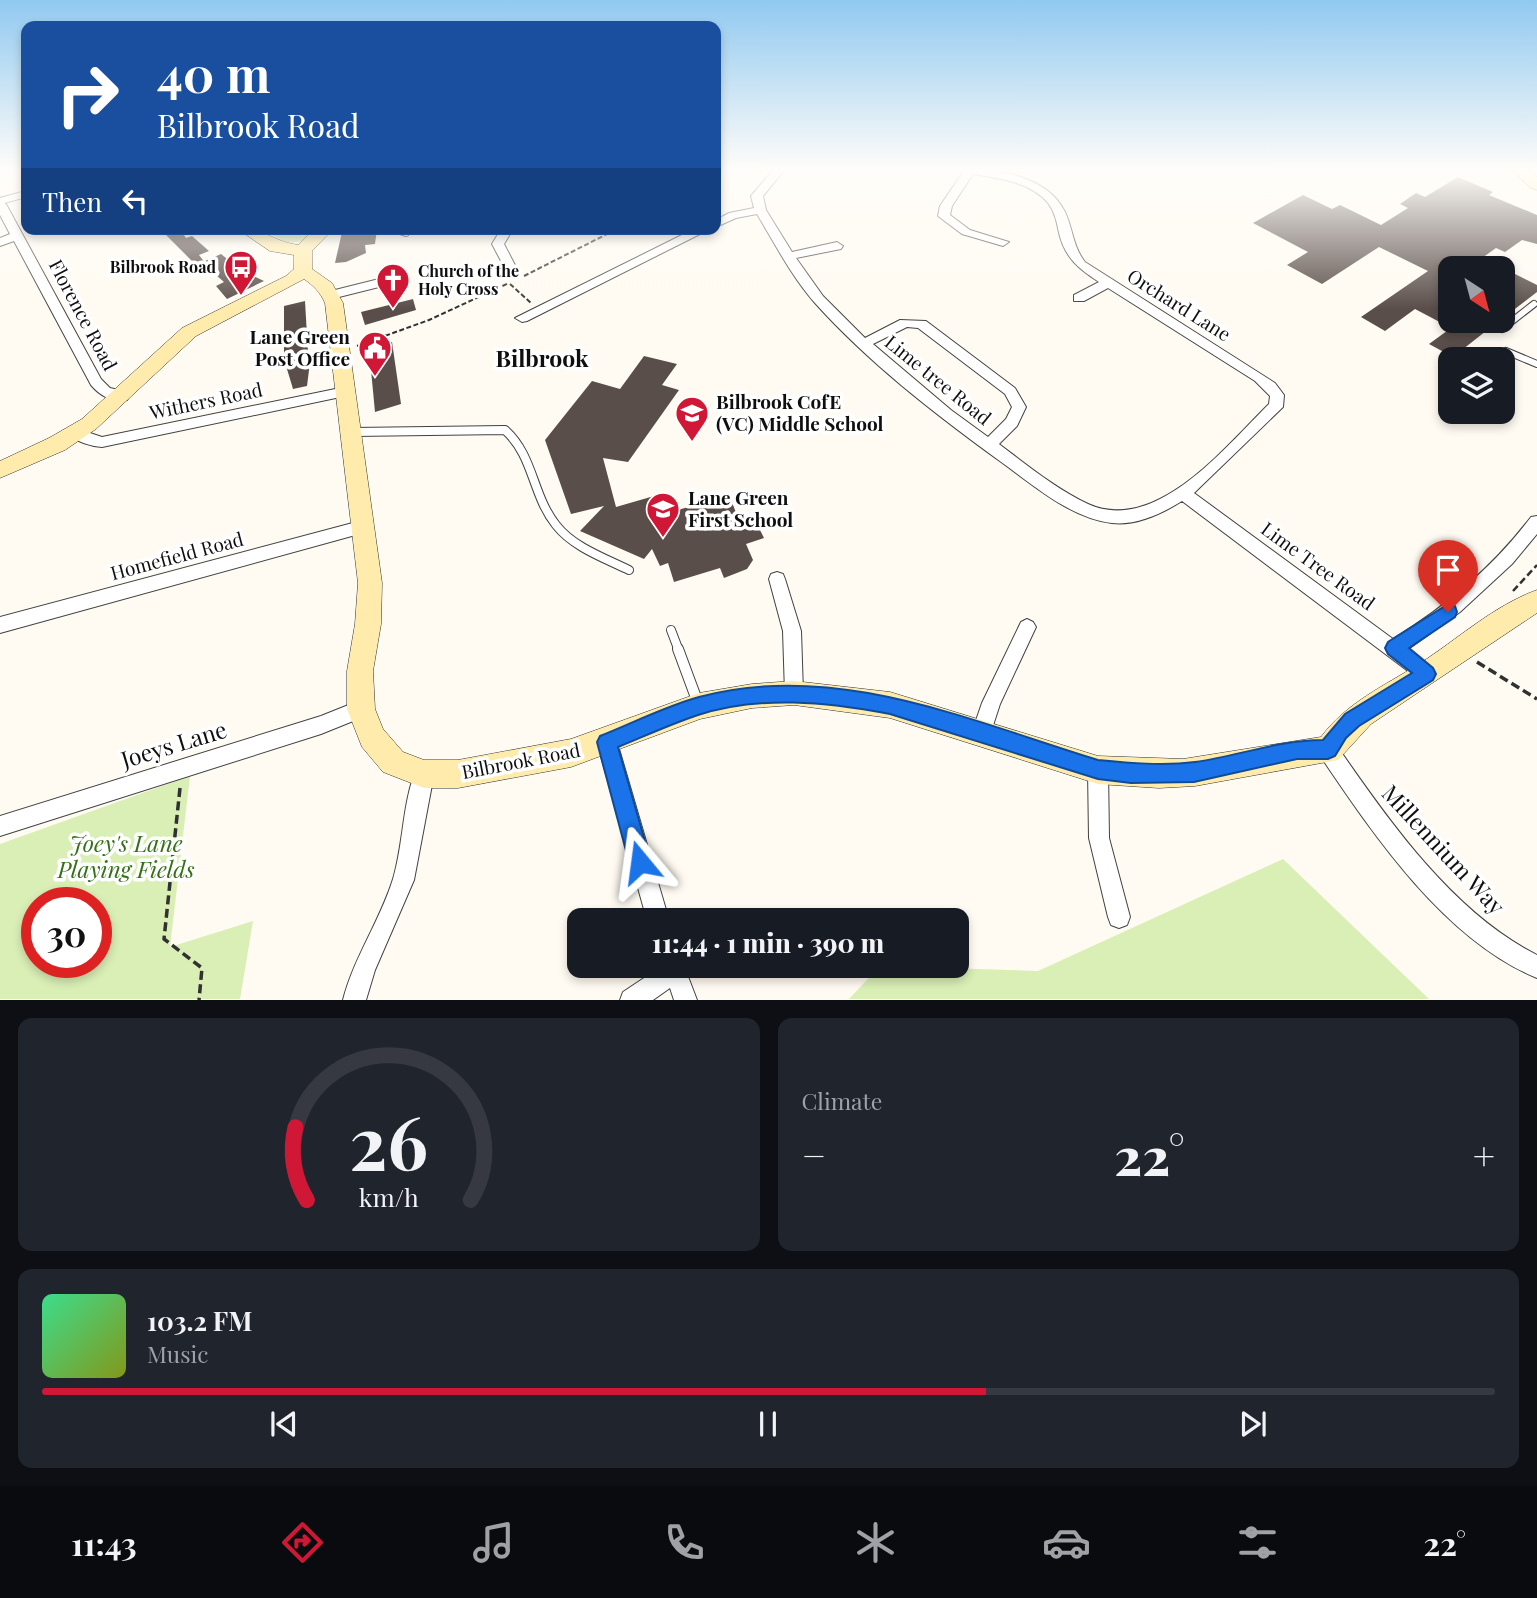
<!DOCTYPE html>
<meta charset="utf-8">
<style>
body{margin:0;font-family:"Playfair Display",serif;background:#20242c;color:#f1f3f6;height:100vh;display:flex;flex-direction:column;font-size:26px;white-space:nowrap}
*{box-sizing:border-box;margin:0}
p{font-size:23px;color:#9ea1a6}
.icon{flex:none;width:38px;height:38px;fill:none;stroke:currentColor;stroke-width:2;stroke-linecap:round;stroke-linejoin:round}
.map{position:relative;height:1000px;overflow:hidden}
.drawer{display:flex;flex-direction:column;gap:18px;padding:18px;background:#0d0f14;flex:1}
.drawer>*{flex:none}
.banner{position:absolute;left:21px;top:21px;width:700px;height:214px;border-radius:14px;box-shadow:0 4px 10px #0003;background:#1a4fa0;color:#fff;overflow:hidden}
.needle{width:46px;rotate:144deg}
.buttons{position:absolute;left:1438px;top:256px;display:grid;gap:14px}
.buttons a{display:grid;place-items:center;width:77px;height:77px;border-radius:14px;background:#171b24;box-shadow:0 4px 10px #0003;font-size:35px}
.speed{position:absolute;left:21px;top:887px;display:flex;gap:14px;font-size:35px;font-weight:700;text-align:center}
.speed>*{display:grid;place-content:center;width:91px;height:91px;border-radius:50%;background:#171b24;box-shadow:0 4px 10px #0003;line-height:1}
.speed .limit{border:10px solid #d22;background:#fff;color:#111}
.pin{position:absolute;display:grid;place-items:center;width:60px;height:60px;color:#fff;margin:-72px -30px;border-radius:50% 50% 50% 0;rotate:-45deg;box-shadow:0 0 7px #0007}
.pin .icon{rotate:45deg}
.me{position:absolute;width:77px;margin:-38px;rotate:344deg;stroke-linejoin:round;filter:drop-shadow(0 0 5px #0008)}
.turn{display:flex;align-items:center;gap:24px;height:147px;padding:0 21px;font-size:32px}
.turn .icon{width:91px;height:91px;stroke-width:2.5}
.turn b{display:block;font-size:49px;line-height:60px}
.then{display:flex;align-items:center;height:66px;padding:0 21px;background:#0003;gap:14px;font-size:26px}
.big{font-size:52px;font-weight:800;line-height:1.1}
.drawer .widget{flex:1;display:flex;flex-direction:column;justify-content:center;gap:10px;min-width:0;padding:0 24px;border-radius:14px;background:#20242c}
.drawer .dial{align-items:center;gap:0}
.dial svg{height:182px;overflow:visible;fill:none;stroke:#363941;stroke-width:7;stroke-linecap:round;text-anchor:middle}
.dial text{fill:#f1f3f6;stroke:none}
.song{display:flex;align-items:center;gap:21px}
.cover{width:84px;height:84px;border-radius:10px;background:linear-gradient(135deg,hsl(150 70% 55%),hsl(70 70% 35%))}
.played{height:7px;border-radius:4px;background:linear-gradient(90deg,#d01736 65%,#363941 65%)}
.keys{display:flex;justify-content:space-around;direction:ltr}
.heat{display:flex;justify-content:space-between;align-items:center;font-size:38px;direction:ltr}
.drawer .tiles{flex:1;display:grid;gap:18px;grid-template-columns:1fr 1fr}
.widget:last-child{grid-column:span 2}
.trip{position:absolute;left:567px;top:908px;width:402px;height:70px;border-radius:14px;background:#171b24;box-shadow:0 4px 10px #0003;font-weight:800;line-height:70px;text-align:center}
.menu{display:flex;height:112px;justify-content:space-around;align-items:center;background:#090b0e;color:#9ea1a6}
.menu .icon{width:49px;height:49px}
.menu .active{color:#d01736}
.menu b{font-size:32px;color:#f1f3f6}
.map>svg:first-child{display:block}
.green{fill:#daefb6;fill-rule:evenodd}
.building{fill:#5a4e4a}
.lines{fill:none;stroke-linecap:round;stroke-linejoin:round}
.lane-far2-casing{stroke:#424242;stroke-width:8}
.lane-far1-casing{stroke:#424242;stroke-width:10}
.lane-casing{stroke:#424242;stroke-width:12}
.street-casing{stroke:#424242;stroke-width:2}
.secondary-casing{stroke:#313131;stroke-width:1}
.path-far2{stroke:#313131;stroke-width:2;stroke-dasharray:5 2.5;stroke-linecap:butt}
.path-far1{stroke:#313131;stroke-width:2.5;stroke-dasharray:7 3.5;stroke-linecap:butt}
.path{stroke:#313131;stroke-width:3.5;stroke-dasharray:9 4.5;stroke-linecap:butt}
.lane-far2{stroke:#fff;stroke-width:6}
.lane-far1{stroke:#fff;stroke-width:8}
.lane{stroke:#fff;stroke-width:10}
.street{fill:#fff;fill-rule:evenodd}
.secondary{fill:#ffecad;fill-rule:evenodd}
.route{fill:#1a73e8;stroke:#114b97;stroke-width:2}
.labels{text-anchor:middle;stroke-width:7;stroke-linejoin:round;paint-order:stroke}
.far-poi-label{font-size:16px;font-weight:bold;fill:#0f0f0f;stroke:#fff;text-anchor:end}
.street-label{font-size:19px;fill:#0f0f0f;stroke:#fff}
.poi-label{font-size:19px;font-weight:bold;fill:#0f0f0f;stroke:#fff;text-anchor:start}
.quarter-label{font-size:23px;font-weight:bold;fill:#0f0f0f;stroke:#fff}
.near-street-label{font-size:23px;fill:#0f0f0f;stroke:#fff}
.near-park-label{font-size:23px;font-style:italic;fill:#347017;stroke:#fff}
</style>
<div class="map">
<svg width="1537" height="1000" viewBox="0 0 1537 1000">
<rect width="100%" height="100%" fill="#fffbf2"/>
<!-- green -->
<g class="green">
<path d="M264,229H320C295,248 289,246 264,229Z"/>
<path d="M190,776L170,947L253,921L240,999H0V844ZM37,903H96V962H37Z"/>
<polygon points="1283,859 1429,999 849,999 880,966 1038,971"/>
</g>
<!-- building -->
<g class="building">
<polygon points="1458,177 1493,192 1489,195 1537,215 1537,244 1522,240 1505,252 1496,248 1468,268 1451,268 1451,320 1500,320 1453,357 1429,344 1451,328 1415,309 1385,331 1361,317 1428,271 1379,247 1322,284 1287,265 1308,252 1253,223 1303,195 1332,209 1340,205 1381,225 1408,208 1400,204 1416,193 1425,197"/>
<polygon points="160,229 180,229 186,238 192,236 209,251 199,255 206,264 200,269"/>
<polygon points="368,229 377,229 375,244 365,245 366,253 346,262 335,263 342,232"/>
<polygon points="221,254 241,270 264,281 227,299 216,286 224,282 216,275 220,273 205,261"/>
<polygon points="1513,273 1537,285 1537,292 1503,318 1503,280"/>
<polygon points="413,299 416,310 365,325 361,312"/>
<polygon points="305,301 309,370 307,386 293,389 284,359 284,306"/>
<polygon points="392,342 401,404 375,412 369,349"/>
<polygon points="644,356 677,364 662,385 679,390 628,462 603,458 616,507 654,496 661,515 729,495 737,515 744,513 748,521 755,520 764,538 746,544 753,560 747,569 724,578 720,568 674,582 668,563 660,566 652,549 644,559 580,531 604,506 571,514 545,440 592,381 620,389"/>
</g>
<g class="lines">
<defs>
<g id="lane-far2">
<polyline points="0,201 26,194"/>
<polyline points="394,229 406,233"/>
<polyline points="1502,329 1534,304"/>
<polyline points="1506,351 1537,364"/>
</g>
<g id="lane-far1">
<path d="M353,432L505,430C534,456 532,495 556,525C573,547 604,558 629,570"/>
<polyline points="671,630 679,651"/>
</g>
<polyline id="lane" points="678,649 698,703"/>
<g id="street">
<path d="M774,169H785L763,196L766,210L792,252L837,242L843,246L841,249L796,258L823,296L865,338L900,320L926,321L1015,388L1026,407L1017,426L999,444C1027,465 1056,489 1088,504C1156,535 1226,446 1269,404L1270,396L1255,381L1108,288L1084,301H1074V295L1099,282C1079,269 1065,258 1059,233C1057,223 1055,212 1048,203C1031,182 998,178 973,174L952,206L950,215L970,230L1009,242L1003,246L962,234L938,216L940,206L963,172L959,169C996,169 1047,175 1065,212C1073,229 1073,247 1085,262L1275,383L1284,395L1283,407L1194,493L1393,639C1447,606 1493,567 1531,517L1537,516V534L1512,564L1460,612L1407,650L1432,668L1435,674L1432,680L1426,682L1420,680L1182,501C1163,513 1136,526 1112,523C1069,518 1031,483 997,459C934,413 868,362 815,303C792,277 775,244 757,214L736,218L716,227V220L729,213L754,208L751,196ZM907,327L918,328L1005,394L1012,407L1006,419L988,437L951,410L873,344Z"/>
<path d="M0,201L6,204L101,379L110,388L127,392L129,396L127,400C113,403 100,396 91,385L14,241L0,246V238L10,234L0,215Z"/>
<polygon points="501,229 513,229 504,244 518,271 516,274 508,274 492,244"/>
<polygon points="694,229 710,229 527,321 522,322 515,318"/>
<polygon points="403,273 409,277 407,280 331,299 325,295 327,292"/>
<path d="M345,387L352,392L350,395L102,447C91,446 75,442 68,433L75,428L102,437Z"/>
<polygon points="364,520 370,521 372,526 370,531 0,633 0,617"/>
<polygon points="777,572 783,574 785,579 801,631 803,693 801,699 794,702 787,699 785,693 783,631 769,579 771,574"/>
<polygon points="1027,619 1033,622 1036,627 1000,704 988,741 981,744 974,741 971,735 982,703 1021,622"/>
<polygon points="361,700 368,703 370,709 368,715 321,734 0,836 0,816 321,716"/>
<polygon points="607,733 614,735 617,742 669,920 647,920 597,742 600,735"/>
<path d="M1328,741L1335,743C1387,819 1453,913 1537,955V978C1445,940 1375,837 1321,757L1318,750L1321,743Z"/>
<polygon points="1098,760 1105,763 1108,770 1109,838 1130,917 1127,925 1119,928 1111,925 1108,917 1089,838 1088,770 1091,763"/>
<path d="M424,764L431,767L434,774L414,880L375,970L366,1000H343C354,957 380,921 393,879C404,842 402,803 417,767Z"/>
<polygon points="662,966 684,966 697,1000 674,1000 670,988 653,1000 620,1000 623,992"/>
</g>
<g id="secondary">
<polygon points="1510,169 1527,169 1537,177 1537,190 1531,188"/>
<path d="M238,229C266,229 272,241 298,245L314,229H333L312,251V269L332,283L343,303L382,583L381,624L373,671L375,709L383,729L403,752L424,760H458L571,739L699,693L752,684L794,681L890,692L1098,756L1183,759L1321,737C1346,703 1384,686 1419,664C1458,639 1493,606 1537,590V613L1371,724L1338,760L1195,786L1159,788L1098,784L890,718L794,705L752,708L700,719L571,767L458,788H424L383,772L362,747L347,709V671L355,624L358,583L325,303C320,292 314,286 304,279L196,336L96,429L65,450L0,478V461L49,438L82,419L182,328L286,276L294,269V255L270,251Z"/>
</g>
</defs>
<!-- lane-far2 casing -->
<use href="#lane-far2" class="lane-far2-casing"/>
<!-- lane-far1 casing -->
<use href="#lane-far1" class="lane-far1-casing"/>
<!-- lane casing -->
<use href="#lane" class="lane-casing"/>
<!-- street casing -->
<use href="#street" class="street-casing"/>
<!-- secondary casing -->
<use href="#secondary" class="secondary-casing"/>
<!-- path-far2 -->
<g class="path-far2">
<polyline points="524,276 617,229"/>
<polyline points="510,284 531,303"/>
<polyline points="357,346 429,320 509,283"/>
</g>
<!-- path-far1 -->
<polyline class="path-far1" points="1513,591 1537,565"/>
<!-- path -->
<g class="path">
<polyline points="1477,662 1537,699"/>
<polyline points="180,788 164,939 202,968 199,1000"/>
</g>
<!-- lane-far2 -->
<use href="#lane-far2" class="lane-far2"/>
<!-- lane-far1 -->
<use href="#lane-far1" class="lane-far1"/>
<!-- lane -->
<use href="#lane" class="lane"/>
<!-- street -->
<use href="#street" class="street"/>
<!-- secondary -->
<use href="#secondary" class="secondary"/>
</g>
<!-- sky -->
<linearGradient id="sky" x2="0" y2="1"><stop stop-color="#91c9f0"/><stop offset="0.55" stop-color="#fffdf9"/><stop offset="1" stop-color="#fffdf9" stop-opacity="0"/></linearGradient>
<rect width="1537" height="309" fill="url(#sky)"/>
<!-- route -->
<path class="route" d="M1448,604L1455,606L1457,612L1455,617L1409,648L1433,668L1436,674L1433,680L1359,726L1346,738L1335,756L1328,759H1297L1194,782L1131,783L1098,779L890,714C827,702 760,695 698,715C671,724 645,736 618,747L651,862L647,870L640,873L632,870L629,862L597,742L600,736C633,723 666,706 699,697C835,660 970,721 1098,760C1129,763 1163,766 1195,762C1238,756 1279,740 1323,740L1345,714L1412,673L1388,654L1385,648L1388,642Z"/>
<!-- icons -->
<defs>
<symbol id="bus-pin" viewBox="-11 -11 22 30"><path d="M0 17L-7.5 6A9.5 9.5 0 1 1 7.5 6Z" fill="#d01736" stroke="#fff"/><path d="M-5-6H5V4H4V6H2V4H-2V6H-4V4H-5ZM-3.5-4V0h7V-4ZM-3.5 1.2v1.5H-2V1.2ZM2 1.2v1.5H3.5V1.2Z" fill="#fff"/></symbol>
<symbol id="church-pin" viewBox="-11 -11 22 30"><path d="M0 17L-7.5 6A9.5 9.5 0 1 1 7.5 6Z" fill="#d01736" stroke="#fff"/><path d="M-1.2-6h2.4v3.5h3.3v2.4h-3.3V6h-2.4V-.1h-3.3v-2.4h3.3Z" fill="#fff"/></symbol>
<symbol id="civic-pin" viewBox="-11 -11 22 30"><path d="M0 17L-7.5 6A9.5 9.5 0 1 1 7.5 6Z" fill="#d01736" stroke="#fff"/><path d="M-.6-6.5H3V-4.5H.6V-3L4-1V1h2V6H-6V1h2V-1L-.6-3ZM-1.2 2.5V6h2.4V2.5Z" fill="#fff"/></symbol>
<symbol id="school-pin" viewBox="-11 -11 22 30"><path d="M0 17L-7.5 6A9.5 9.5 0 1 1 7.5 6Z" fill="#d01736" stroke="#fff"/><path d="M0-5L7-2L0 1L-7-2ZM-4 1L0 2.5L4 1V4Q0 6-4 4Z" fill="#fff"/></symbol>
</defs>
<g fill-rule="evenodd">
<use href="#bus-pin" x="222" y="248" width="38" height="52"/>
<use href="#church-pin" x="374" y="261" width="38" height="52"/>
<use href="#civic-pin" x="356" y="329" width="38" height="52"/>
<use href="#school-pin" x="673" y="394" width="38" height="52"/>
<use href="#school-pin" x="644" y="490" width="38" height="52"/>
</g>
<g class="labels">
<!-- far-poi labels -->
<g class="far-poi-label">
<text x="216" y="273">Bilbrook Road</text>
<text x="418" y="277" text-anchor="start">Church of the<tspan x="418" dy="18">Holy Cross</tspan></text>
</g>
<!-- street labels -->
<g class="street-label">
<text transform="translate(1179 305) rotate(32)" y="7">Orchard Lane</text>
<text transform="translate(83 315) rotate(62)" y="7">Florence Road</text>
<text transform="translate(938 380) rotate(39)" y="7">Lime tree Road</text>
<text transform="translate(206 401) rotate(-12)" y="7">Withers Road</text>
<text transform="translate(177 556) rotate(-15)" y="7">Homefield Road</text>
<text transform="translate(1318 566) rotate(36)" y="7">Lime Tree Road</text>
<text transform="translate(521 761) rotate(-11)" y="7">Bilbrook Road</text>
</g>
<!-- poi labels -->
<g class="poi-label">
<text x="350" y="344" text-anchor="end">Lane Green<tspan x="350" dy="22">Post Office</tspan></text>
<text x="716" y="409">Bilbrook CofE<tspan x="716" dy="22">(VC) Middle School</tspan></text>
<text x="688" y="505">Lane Green<tspan x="688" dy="22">First School</tspan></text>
</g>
<!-- quarter labels -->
<g class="quarter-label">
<text x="542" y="367">Bilbrook</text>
</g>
<!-- near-street labels -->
<g class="near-street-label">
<text transform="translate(174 745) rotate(-17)" y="8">Joeys Lane</text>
<text transform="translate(1443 850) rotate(47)" y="8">Millennium Way</text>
</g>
<!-- near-park labels -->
<g class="near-park-label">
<text x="126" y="852">Joey's Lane<tspan x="126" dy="26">Playing Fields</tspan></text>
</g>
</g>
</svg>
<div class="buttons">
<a><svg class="needle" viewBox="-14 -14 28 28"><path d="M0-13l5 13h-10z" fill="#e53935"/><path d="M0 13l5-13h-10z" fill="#9ea1a6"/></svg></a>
<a><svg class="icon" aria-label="layers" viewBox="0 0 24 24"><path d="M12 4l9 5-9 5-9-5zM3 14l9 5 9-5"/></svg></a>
</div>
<div class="speed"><div class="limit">30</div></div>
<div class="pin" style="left:1448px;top:612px;background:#d93025"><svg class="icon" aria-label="arrive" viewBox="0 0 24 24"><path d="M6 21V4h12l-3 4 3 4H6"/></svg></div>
<svg class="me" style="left:640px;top:862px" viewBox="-20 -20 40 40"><path d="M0-17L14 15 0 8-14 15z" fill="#1a73e8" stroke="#fff" stroke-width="4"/></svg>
<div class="trip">11:44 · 1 min · 390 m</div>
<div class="banner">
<div class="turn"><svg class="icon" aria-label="right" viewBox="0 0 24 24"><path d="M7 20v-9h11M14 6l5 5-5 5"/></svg><div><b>40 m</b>Bilbrook Road</div></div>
<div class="then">Then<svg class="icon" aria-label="left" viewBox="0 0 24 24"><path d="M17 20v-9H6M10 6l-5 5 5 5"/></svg></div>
</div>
</div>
<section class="drawer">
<div class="tiles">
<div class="widget dial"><svg viewBox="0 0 100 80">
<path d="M14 69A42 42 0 1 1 86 69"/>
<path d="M14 69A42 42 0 0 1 9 37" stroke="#d01736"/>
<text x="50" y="56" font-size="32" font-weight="700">26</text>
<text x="50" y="72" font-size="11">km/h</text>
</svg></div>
<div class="widget"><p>Climate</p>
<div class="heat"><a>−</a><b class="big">22°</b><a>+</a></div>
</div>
<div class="widget">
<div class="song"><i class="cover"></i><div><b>103.2 FM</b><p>Music</p></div></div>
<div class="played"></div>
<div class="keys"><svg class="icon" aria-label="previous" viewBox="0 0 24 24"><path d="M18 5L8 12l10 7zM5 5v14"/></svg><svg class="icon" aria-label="pause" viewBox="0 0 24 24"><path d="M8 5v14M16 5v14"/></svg><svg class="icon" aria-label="next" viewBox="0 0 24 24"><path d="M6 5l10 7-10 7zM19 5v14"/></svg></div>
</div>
</div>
</section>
<nav class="menu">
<b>11:43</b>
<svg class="icon active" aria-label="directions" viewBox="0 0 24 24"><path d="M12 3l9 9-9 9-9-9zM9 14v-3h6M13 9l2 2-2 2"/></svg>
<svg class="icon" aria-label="music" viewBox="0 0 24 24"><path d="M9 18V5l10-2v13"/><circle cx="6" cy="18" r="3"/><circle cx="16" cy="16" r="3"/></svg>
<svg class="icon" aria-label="phone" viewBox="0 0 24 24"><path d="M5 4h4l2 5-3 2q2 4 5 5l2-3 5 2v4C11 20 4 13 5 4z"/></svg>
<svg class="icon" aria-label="climate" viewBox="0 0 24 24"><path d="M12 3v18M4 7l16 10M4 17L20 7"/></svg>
<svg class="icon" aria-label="car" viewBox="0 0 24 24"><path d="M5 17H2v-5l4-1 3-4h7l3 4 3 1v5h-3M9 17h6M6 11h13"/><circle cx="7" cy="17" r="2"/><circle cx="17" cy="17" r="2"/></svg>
<svg class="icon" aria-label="filters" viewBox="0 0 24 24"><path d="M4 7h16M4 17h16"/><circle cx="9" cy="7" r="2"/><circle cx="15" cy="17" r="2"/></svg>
<b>22°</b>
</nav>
